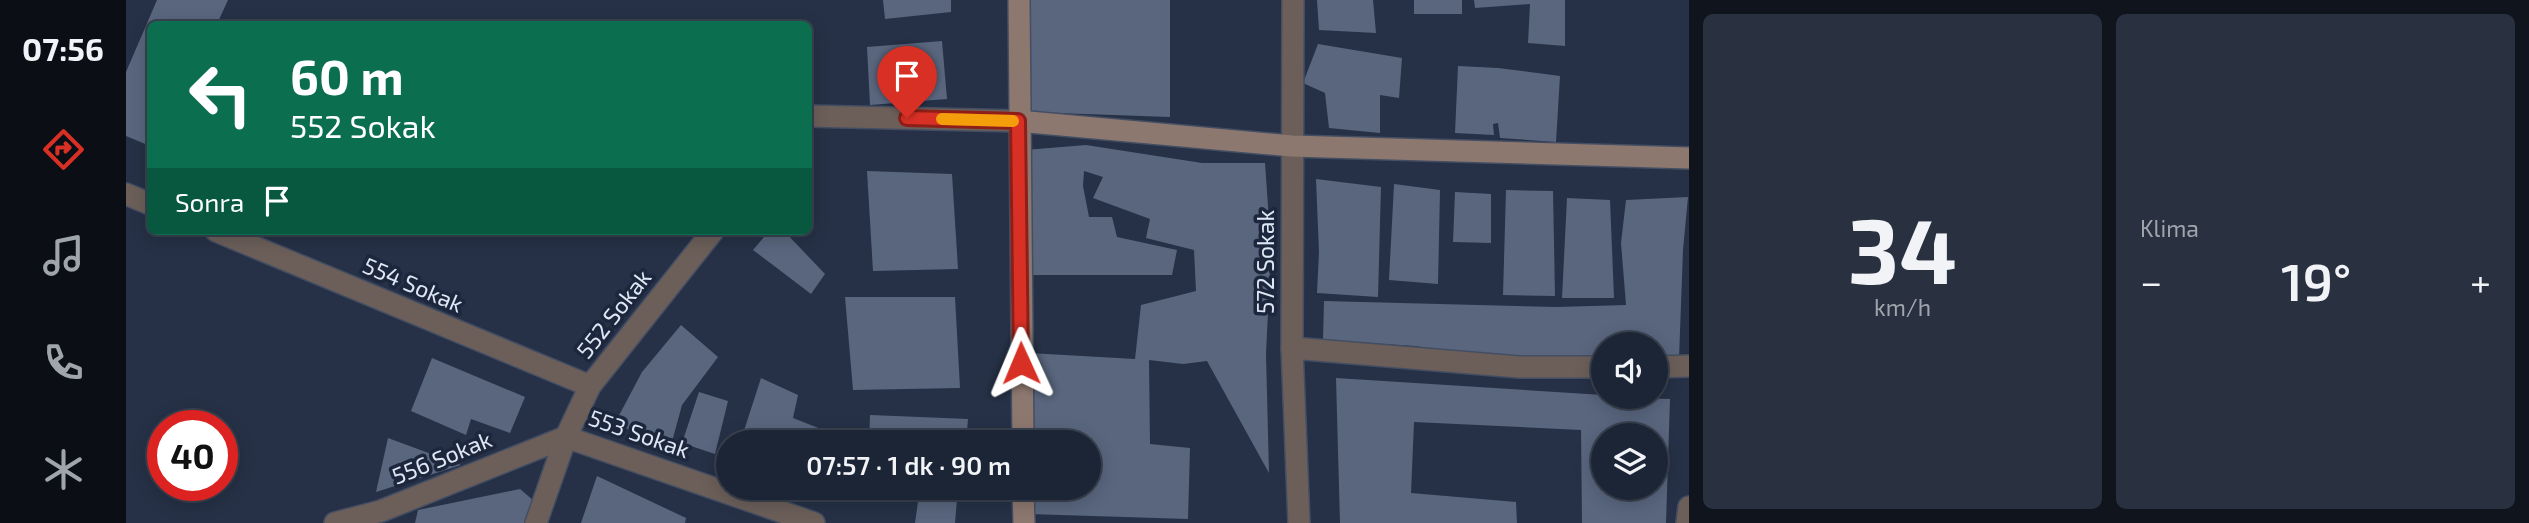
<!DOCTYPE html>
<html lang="tr">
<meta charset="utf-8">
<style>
body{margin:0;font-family:"Exo 2",sans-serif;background:#293141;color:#f1f3f6;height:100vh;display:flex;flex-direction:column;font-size:26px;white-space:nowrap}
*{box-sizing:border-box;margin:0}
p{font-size:23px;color:#a0a5ad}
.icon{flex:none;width:38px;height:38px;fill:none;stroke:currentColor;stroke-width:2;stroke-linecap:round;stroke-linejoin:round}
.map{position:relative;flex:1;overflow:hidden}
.drawer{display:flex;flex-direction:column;gap:14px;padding:14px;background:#0f141d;width:840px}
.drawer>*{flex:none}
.guide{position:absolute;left:21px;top:21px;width:665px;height:214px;border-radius:10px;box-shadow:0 4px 18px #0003,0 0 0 2px #3a4250;background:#0b6e4f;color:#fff;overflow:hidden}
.controls{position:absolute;left:1465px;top:332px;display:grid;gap:14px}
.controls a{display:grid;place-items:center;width:77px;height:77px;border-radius:50%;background:#1c2535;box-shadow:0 4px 18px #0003,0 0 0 2px #3a4250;font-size:35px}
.speed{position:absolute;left:21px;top:410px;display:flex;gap:14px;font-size:35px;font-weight:700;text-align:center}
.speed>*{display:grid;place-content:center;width:91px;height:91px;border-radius:50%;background:#1c2535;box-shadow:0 4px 18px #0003,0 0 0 2px #3a4250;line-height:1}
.speed .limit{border:10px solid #d22;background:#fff;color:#111}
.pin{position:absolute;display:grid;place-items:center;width:60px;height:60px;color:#fff;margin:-72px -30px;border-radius:50% 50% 50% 0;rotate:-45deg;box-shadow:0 0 7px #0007}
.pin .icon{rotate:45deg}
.me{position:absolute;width:77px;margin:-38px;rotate:359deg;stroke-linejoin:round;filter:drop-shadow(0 0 5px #0008)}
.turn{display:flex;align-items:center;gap:24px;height:147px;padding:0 28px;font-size:32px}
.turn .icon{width:91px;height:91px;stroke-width:2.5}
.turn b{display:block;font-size:49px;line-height:60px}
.then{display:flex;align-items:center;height:66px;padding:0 28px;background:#0003;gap:14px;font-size:26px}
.big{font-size:52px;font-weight:600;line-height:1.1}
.drawer .tile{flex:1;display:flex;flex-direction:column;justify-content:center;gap:10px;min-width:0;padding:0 24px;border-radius:10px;background:#293141}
.drawer .dial{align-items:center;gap:0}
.dial b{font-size:91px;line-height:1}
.heat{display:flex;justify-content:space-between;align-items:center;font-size:38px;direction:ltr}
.drawer .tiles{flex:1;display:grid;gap:14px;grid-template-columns:repeat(2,1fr)}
.trip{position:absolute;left:590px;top:430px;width:385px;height:70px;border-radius:35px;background:#1c2535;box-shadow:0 4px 18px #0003,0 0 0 2px #3a4250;font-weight:600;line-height:70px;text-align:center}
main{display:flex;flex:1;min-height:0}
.menu{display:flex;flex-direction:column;width:126px;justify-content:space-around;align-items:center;background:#0b0f15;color:#a0a5ad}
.menu .icon{width:49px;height:49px}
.menu .selected{color:#d93025}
.menu b{font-size:32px;color:#f1f3f6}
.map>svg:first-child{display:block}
.building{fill:#59667e;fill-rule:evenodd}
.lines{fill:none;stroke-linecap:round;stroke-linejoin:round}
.street-casing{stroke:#444e63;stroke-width:24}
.secondary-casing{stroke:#444e63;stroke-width:24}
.street{stroke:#6c5f5a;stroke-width:21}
.secondary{stroke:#8d7870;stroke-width:21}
.route-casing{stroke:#8d1f18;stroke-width:18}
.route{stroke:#d93025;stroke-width:12}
.slow{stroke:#f59e0b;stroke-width:12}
.labels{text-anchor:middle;stroke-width:7;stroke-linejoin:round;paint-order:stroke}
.street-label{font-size:23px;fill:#dfe7f5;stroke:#1c273d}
</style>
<main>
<nav class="menu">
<b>07:56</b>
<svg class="icon selected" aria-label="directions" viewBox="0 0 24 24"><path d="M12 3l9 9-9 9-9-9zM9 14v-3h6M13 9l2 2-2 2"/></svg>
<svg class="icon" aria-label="music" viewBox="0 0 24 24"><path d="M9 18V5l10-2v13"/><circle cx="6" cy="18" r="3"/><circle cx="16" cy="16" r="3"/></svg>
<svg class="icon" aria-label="phone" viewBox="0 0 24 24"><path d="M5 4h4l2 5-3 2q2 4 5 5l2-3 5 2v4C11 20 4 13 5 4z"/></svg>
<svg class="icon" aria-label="climate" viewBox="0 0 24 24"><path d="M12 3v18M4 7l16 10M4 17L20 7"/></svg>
</nav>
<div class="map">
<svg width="1563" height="523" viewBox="0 0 1563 523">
<rect width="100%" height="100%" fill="#263147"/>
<!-- building -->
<g class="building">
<polygon points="31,0 102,0 91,24 24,24 24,146 0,136 0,72"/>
<polygon points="757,0 825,0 825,12 759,19"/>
<polygon points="903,0 1044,0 1044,117 901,112"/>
<polygon points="1191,0 1247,0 1250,33 1193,30"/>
<rect x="1288" y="0" width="48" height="14"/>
<polygon points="1348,0 1439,0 1439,46 1402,43 1404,4 1349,8"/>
<polygon points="816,41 821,99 744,105 741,47"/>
<polygon points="1192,44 1276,58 1273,98 1254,95 1254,133 1203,128 1199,93 1177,83"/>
<polygon points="1332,66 1372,68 1434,76 1430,142 1374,138 1372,123 1367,124 1368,135 1329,133"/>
<polygon points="960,145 1076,163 1139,163 1145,249 1140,354 1143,473 1081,361 1057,364 1023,360 1024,444 1064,448 1062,519 903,514 903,488 962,488 962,443 903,443 903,353 1009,359 1015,305 1070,291 1068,250 1020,238 1024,219 967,198 977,177 958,171 957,186 963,217 986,217 991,237 1051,250 1046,275 901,275 899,150"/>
<polygon points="741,171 826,174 832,269 747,271"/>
<polygon points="1190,179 1255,187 1252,297 1191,293 1193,252"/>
<polygon points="1268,184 1314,190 1312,284 1263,280"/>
<polygon points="1380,190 1427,191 1429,296 1377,295"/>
<polygon points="1329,192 1365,194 1365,243 1327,242"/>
<polygon points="1562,197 1557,250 1553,359 1530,359 1530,345 1477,345 1477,359 1373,359 1289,346 1197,340 1198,301 1431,307 1500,305 1495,243 1500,200"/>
<polygon points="1441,198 1484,200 1488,298 1436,298"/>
<polygon points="643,231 658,231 699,274 685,294 627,250"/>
<polygon points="719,297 829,297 834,388 727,390"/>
<polygon points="555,325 592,357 556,405 544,449 489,423 516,372"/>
<polygon points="306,358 399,397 384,433 345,419 340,435 285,411"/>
<polygon points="635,378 672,395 667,418 700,431 696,443 614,443"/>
<path d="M1210,378L1477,395V397L1544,399L1540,523H1456L1455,430L1288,422L1285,493L1390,502L1391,523H1214ZM1477,436H1530V488H1477Z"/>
<polygon points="573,392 602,401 589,454 556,443"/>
<polygon points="744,415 842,419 840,443 743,443"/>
<polygon points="262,438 335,465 250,492"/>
<polygon points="471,476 560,518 559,523 455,523"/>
<polygon points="664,488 681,488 679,494"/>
<polygon points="794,488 832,488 829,523 789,523"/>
<polygon points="394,489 408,501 401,523 289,523 292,510"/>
</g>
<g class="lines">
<defs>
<g id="street">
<polyline points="1167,0 1166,348 1173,523"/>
<polyline points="682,116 892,121"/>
<polyline points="0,194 24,204"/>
<polyline points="90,231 464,386"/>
<polyline points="1166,348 1393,367 1477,367"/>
<polyline points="1530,367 1563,366"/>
<polyline points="440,437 688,523"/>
<polyline points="209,523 255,511 440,437"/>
<polyline points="410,523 440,437 464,386 587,231"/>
<polyline points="1561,523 1563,507"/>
</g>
<g id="secondary">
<polyline points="893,0 897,443"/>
<polyline points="892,121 1166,146 1563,158"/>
<polyline points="897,488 898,523"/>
</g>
</defs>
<!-- street casing -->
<use href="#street" class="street-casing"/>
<!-- secondary casing -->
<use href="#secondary" class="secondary-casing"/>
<!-- street -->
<use href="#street" class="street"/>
<!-- secondary -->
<use href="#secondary" class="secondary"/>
</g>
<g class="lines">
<defs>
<polyline id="route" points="781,118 892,121 895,363"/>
</defs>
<!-- route casing -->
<use href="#route" class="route-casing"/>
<!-- route -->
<use href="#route" class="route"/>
<!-- slow -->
<polyline class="slow" points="816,119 887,121"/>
</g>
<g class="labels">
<!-- street labels -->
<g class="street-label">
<text transform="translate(1140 262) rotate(-90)" y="8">572 Sokak</text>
<text transform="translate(287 285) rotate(23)" y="8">554 Sokak</text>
<text transform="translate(488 314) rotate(-52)" y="8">552 Sokak</text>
<text transform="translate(513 434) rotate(19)" y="8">553 Sokak</text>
<text transform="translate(316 458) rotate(-22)" y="8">556 Sokak</text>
</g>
</g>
</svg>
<div class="controls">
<a><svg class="icon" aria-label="sound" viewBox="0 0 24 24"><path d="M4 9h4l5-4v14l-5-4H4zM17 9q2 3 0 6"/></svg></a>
<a><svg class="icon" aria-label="layers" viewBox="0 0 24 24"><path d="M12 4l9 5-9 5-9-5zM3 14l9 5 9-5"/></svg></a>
</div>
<div class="speed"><div class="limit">40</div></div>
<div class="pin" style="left:781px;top:118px;background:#d93025"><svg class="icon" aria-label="arrive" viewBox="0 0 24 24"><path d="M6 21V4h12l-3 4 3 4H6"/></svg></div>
<svg class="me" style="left:895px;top:363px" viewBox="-20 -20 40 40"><path d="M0-17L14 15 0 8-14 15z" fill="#d93025" stroke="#fff" stroke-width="4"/></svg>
<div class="trip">07:57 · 1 dk · 90 m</div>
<div class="guide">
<div class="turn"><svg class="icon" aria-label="left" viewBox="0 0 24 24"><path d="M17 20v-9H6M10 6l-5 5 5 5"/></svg><div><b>60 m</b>552 Sokak</div></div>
<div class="then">Sonra<svg class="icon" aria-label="arrive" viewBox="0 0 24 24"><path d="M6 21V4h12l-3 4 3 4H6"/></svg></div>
</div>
</div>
<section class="drawer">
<div class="tiles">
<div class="tile dial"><b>34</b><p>km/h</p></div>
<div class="tile"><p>Klima</p>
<div class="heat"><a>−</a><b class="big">19°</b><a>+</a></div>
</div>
</div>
</section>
</main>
